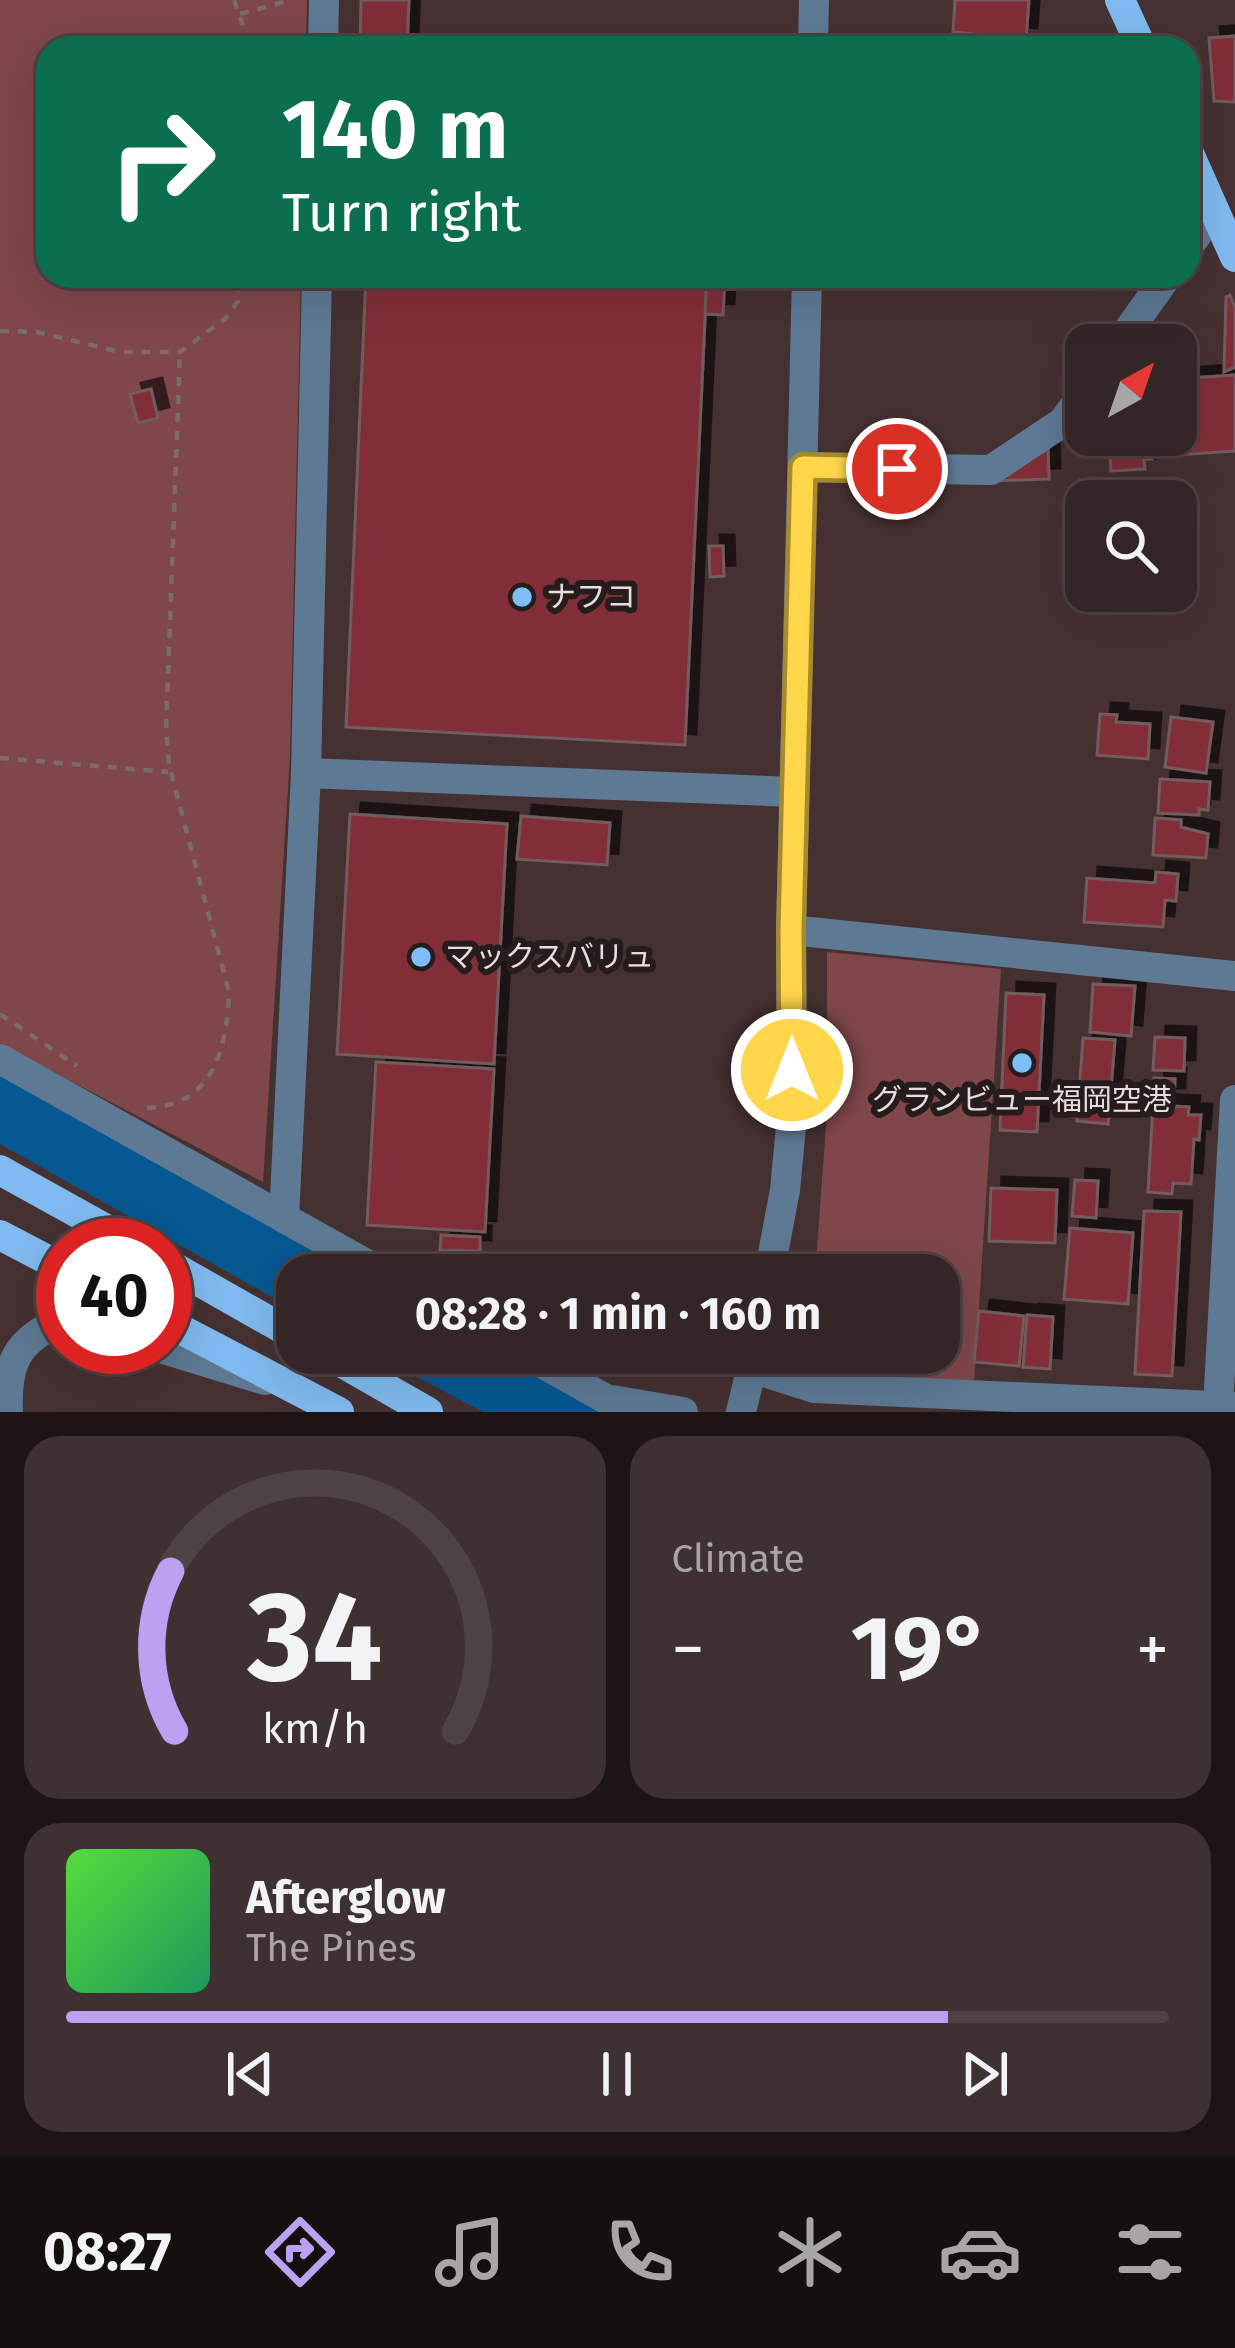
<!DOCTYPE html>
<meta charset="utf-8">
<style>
body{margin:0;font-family:"Fira Sans","Noto Sans JP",sans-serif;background:#3f3132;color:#f1f3f6;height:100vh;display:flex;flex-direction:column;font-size:45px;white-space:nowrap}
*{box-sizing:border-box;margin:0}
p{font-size:39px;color:#a9a5a7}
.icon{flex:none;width:66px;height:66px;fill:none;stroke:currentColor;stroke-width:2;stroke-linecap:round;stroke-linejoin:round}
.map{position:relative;height:1412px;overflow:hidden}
.drawer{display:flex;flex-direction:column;gap:24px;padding:24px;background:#1d1415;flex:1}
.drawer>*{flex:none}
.guide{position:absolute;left:36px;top:36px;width:1164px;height:252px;border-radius:36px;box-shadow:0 12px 48px #0002,0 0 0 3px #4e4243;background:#0b6e4f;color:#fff;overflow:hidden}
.needle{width:78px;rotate:40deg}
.fabs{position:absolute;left:1065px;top:324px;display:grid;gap:24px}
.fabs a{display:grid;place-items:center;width:132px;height:132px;border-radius:24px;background:#342526;box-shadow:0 12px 48px #0002,0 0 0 3px #4e4243;font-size:60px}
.speed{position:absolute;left:36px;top:1218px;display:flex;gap:24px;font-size:60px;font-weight:700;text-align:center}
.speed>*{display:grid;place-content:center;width:156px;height:156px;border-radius:50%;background:#342526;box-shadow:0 12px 48px #0002,0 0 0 3px #4e4243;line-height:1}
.speed .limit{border:18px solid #d22;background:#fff;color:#111}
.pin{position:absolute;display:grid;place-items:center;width:102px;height:102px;color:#fff;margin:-51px;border:6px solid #fff;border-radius:50%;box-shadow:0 3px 12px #0007}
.me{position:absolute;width:132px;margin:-66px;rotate:0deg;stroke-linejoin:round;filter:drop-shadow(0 0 9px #0008)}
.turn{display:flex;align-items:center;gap:42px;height:252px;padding:0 48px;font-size:54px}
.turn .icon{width:156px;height:156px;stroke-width:2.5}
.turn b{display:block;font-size:84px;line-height:102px}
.big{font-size:90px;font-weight:700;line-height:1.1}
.drawer .tile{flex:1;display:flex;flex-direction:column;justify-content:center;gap:18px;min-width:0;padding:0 42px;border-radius:36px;background:#3f3132}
.drawer .dial{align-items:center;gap:0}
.dial svg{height:312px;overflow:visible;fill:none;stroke:#4e4243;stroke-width:7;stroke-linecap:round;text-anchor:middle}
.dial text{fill:#f1f3f6;stroke:none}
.song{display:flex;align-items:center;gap:36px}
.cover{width:144px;height:144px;border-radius:18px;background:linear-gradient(135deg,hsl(110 70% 55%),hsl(150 70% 35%))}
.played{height:12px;border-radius:6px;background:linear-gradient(90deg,#bca0f2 80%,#4e4243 80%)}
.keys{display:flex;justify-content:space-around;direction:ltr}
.heat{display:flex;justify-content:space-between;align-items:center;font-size:66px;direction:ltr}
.drawer .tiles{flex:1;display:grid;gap:24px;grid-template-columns:1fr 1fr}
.tile:last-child{grid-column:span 2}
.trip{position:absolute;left:276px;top:1254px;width:684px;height:120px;border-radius:36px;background:#342526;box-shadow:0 12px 48px #0002,0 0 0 3px #4e4243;font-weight:700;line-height:120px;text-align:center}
.tabs{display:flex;height:192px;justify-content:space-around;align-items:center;background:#150f0f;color:#a9a5a7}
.tabs .icon{width:84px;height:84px}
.tabs .active{color:#bca0f2}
.tabs b{font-size:54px;color:#f1f3f6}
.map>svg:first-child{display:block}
.green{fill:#7f474a}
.water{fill:#065891}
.building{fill:#812d37;stroke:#725b5b;stroke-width:3;filter:url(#shadow)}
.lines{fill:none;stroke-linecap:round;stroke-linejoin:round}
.path{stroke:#7d6a6b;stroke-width:4.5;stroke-dasharray:9 9;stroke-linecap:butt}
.minor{stroke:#5e7994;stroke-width:30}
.major{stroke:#80baf0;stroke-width:30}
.route-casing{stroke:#a68a30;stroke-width:30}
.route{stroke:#ffd54a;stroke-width:21}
.poi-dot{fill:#7dbef9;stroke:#251c1c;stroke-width:4.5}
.labels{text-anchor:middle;stroke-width:12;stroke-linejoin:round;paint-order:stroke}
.poi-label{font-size:30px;fill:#e9dbdb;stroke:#251c1c;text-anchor:start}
</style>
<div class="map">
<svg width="1235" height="1412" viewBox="0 0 1235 1412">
<defs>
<filter id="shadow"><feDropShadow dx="11" dy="-11" stdDeviation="0" flood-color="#0009"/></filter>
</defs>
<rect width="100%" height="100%" fill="#463132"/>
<!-- green -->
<g class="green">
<polygon points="0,0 307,0 306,48 48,48 48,276 301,276 290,756 263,1182 0,1044"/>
<polygon points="827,952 1001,969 974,1383 803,1368 805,1353 939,1353 939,1275 815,1275 827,1113"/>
</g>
<!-- water -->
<g class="water">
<polygon points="0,1071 365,1275 297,1275 297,1311 0,1144"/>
<polygon points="372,1353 504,1353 610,1412 483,1412"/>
</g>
<!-- building -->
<g class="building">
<polygon points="361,0 409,0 407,48 360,48"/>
<polygon points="955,0 1029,0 1026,39 953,32"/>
<polygon points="1235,36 1235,102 1214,101 1209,38"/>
<polygon points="366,276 707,276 685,745 346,727"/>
<polygon points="707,276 725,276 723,315 705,314"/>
<polygon points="1230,295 1235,308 1235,367 1224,372 1226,297"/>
<polygon points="1235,375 1235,451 1161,456 1159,435 1176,435 1176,379"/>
<polygon points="151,389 158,418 138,423 130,394"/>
<polygon points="1109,435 1150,435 1152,459 1144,459 1145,469 1111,471"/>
<polygon points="1048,449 1049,479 990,481"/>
<polygon points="709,546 723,546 724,576 710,577"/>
<polygon points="1100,714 1117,715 1116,722 1150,724 1148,759 1097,755"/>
<polygon points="1171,717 1213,722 1206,773 1165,767"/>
<polygon points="1160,779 1210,782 1208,810 1199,809 1199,815 1158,813"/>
<polygon points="350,814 507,824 494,1064 337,1054"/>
<polygon points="521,816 610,823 607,865 517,859"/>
<polygon points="1155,818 1181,820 1181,827 1208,834 1206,858 1153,855"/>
<polygon points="1156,872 1178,874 1176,901 1165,900 1163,927 1084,922 1087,878 1155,883"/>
<polygon points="1093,984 1135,986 1131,1036 1090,1032"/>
<polygon points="1006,993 1044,995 1037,1132 1000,1130"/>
<polygon points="1155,1037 1185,1038 1184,1071 1153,1070"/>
<polygon points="1083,1038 1115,1040 1108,1124 1077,1121"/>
<polygon points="376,1062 494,1069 485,1232 367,1225"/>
<polygon points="1154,1078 1175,1079 1174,1099 1153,1099"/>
<polygon points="1153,1105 1189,1107 1188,1115 1201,1115 1199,1140 1194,1139 1191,1184 1173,1183 1172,1194 1148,1192"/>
<polygon points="1075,1180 1098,1181 1096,1218 1072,1216"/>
<polygon points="991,1188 1057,1190 1055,1243 989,1241"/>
<polygon points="1144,1211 1181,1212 1172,1376 1135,1374"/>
<polygon points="1070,1228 1133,1233 1128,1304 1064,1299"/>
<polygon points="441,1235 480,1237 480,1251 440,1250"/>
<polygon points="520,1264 650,1271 650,1275 519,1275"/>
<polygon points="979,1311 1024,1316 1019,1366 974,1362"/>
<polygon points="1027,1315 1053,1317 1050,1369 1023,1367"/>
</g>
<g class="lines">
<!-- path -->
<g class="path">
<polyline points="234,0 246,34 245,48"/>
<polyline points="240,14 291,0"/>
<polyline points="0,331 37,332 120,352 180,352 226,318 238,301 238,276"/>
<polyline points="0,758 168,772"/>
<polyline points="0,1014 77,1066"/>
<path d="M147,1108C214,1106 227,1047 229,992L169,765L166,729L180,352"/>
</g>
<!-- minor -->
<g class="minor">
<polyline points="323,48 324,0"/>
<polyline points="813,48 814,0"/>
<polyline points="1188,247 1214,210"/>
<polyline points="1118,345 1167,276"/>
<polyline points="803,467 991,470 1063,422 1086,390"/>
<polyline points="306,773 794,792"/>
<polyline points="791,930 1235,976"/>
<polyline points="0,1059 386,1275"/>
<polyline points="284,1218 306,773 317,276"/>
<polyline points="769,1275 785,1190 792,1116 791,930 807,276"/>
<polyline points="157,1347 265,1380"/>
<polyline points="524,1353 606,1399 683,1412"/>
<polyline points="752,1368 814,1388 1235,1407"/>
<polyline points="1218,1407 1235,1100"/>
<path d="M8,1412C6,1362 17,1340 63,1320"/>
<polyline points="741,1412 755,1354"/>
</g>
<!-- major -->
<g class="major">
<polyline points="1120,0 1142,48"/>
<polyline points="1188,151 1235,257"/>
<polyline points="0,1170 135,1245"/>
<polyline points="0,1235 63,1268"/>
<polyline points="165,1262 297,1337"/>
<polyline points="165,1321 339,1412"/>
<polyline points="325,1353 428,1412"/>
</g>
</g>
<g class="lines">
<defs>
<polyline id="route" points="792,1070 791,930 803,467 897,469"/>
</defs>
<!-- route casing -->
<use href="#route" class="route-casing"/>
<!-- route -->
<use href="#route" class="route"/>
</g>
<!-- markers -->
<g class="poi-dot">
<circle cx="522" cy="597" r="12"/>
<circle cx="421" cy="957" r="12"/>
<circle cx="1022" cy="1063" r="12"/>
</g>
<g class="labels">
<!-- poi labels -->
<g class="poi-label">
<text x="546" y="607">ナフコ</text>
<text x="445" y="967">マックスバリュ</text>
<text x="1022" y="1110" text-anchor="middle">グランビュー福岡空港</text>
</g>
</g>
</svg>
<div class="fabs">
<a><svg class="needle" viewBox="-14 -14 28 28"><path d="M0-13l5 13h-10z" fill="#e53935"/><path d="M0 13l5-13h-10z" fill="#a9a5a7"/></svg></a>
<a><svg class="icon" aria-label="search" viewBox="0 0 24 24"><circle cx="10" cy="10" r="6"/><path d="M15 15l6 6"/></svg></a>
</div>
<div class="speed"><div class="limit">40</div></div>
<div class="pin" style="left:897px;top:469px;background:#d93025"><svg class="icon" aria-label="arrive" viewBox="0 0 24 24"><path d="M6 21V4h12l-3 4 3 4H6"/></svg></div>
<svg class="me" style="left:792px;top:1070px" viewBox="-20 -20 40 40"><circle r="17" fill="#ffd54a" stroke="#fff" stroke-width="3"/><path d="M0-11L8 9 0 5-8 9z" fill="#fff"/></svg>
<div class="trip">08:28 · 1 min · 160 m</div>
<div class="guide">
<div class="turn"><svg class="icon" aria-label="right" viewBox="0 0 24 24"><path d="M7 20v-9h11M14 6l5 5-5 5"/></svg><div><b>140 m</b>Turn right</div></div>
</div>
</div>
<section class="drawer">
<div class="tiles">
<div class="tile dial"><svg viewBox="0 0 100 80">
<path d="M14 69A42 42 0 1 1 86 69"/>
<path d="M14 69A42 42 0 0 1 13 28" stroke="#bca0f2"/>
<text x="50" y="56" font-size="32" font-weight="700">34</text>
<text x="50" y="72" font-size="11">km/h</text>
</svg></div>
<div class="tile"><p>Climate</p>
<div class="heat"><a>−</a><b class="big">19°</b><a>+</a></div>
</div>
<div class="tile">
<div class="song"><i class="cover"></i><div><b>Afterglow</b><p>The Pines</p></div></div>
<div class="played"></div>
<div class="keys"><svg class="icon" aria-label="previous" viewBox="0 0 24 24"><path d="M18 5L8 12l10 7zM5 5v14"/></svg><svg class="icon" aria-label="pause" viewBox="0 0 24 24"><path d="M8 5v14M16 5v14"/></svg><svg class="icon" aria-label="next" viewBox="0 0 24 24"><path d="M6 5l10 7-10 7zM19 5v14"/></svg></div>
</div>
</div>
</section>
<nav class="tabs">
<b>08:27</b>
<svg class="icon active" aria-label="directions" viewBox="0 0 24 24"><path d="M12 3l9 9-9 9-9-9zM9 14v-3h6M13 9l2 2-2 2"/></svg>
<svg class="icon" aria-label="music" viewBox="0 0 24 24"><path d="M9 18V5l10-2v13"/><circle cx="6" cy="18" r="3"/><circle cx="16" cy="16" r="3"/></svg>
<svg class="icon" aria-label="phone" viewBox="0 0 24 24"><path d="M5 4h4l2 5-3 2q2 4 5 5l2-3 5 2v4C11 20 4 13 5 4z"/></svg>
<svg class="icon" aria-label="climate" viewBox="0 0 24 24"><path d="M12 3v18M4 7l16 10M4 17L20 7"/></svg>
<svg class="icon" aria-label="car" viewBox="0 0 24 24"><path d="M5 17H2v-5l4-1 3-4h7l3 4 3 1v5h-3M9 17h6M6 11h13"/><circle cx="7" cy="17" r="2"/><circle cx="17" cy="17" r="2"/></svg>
<svg class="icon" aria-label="filters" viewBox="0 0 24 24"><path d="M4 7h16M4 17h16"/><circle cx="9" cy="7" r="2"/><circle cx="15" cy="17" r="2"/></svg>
</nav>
